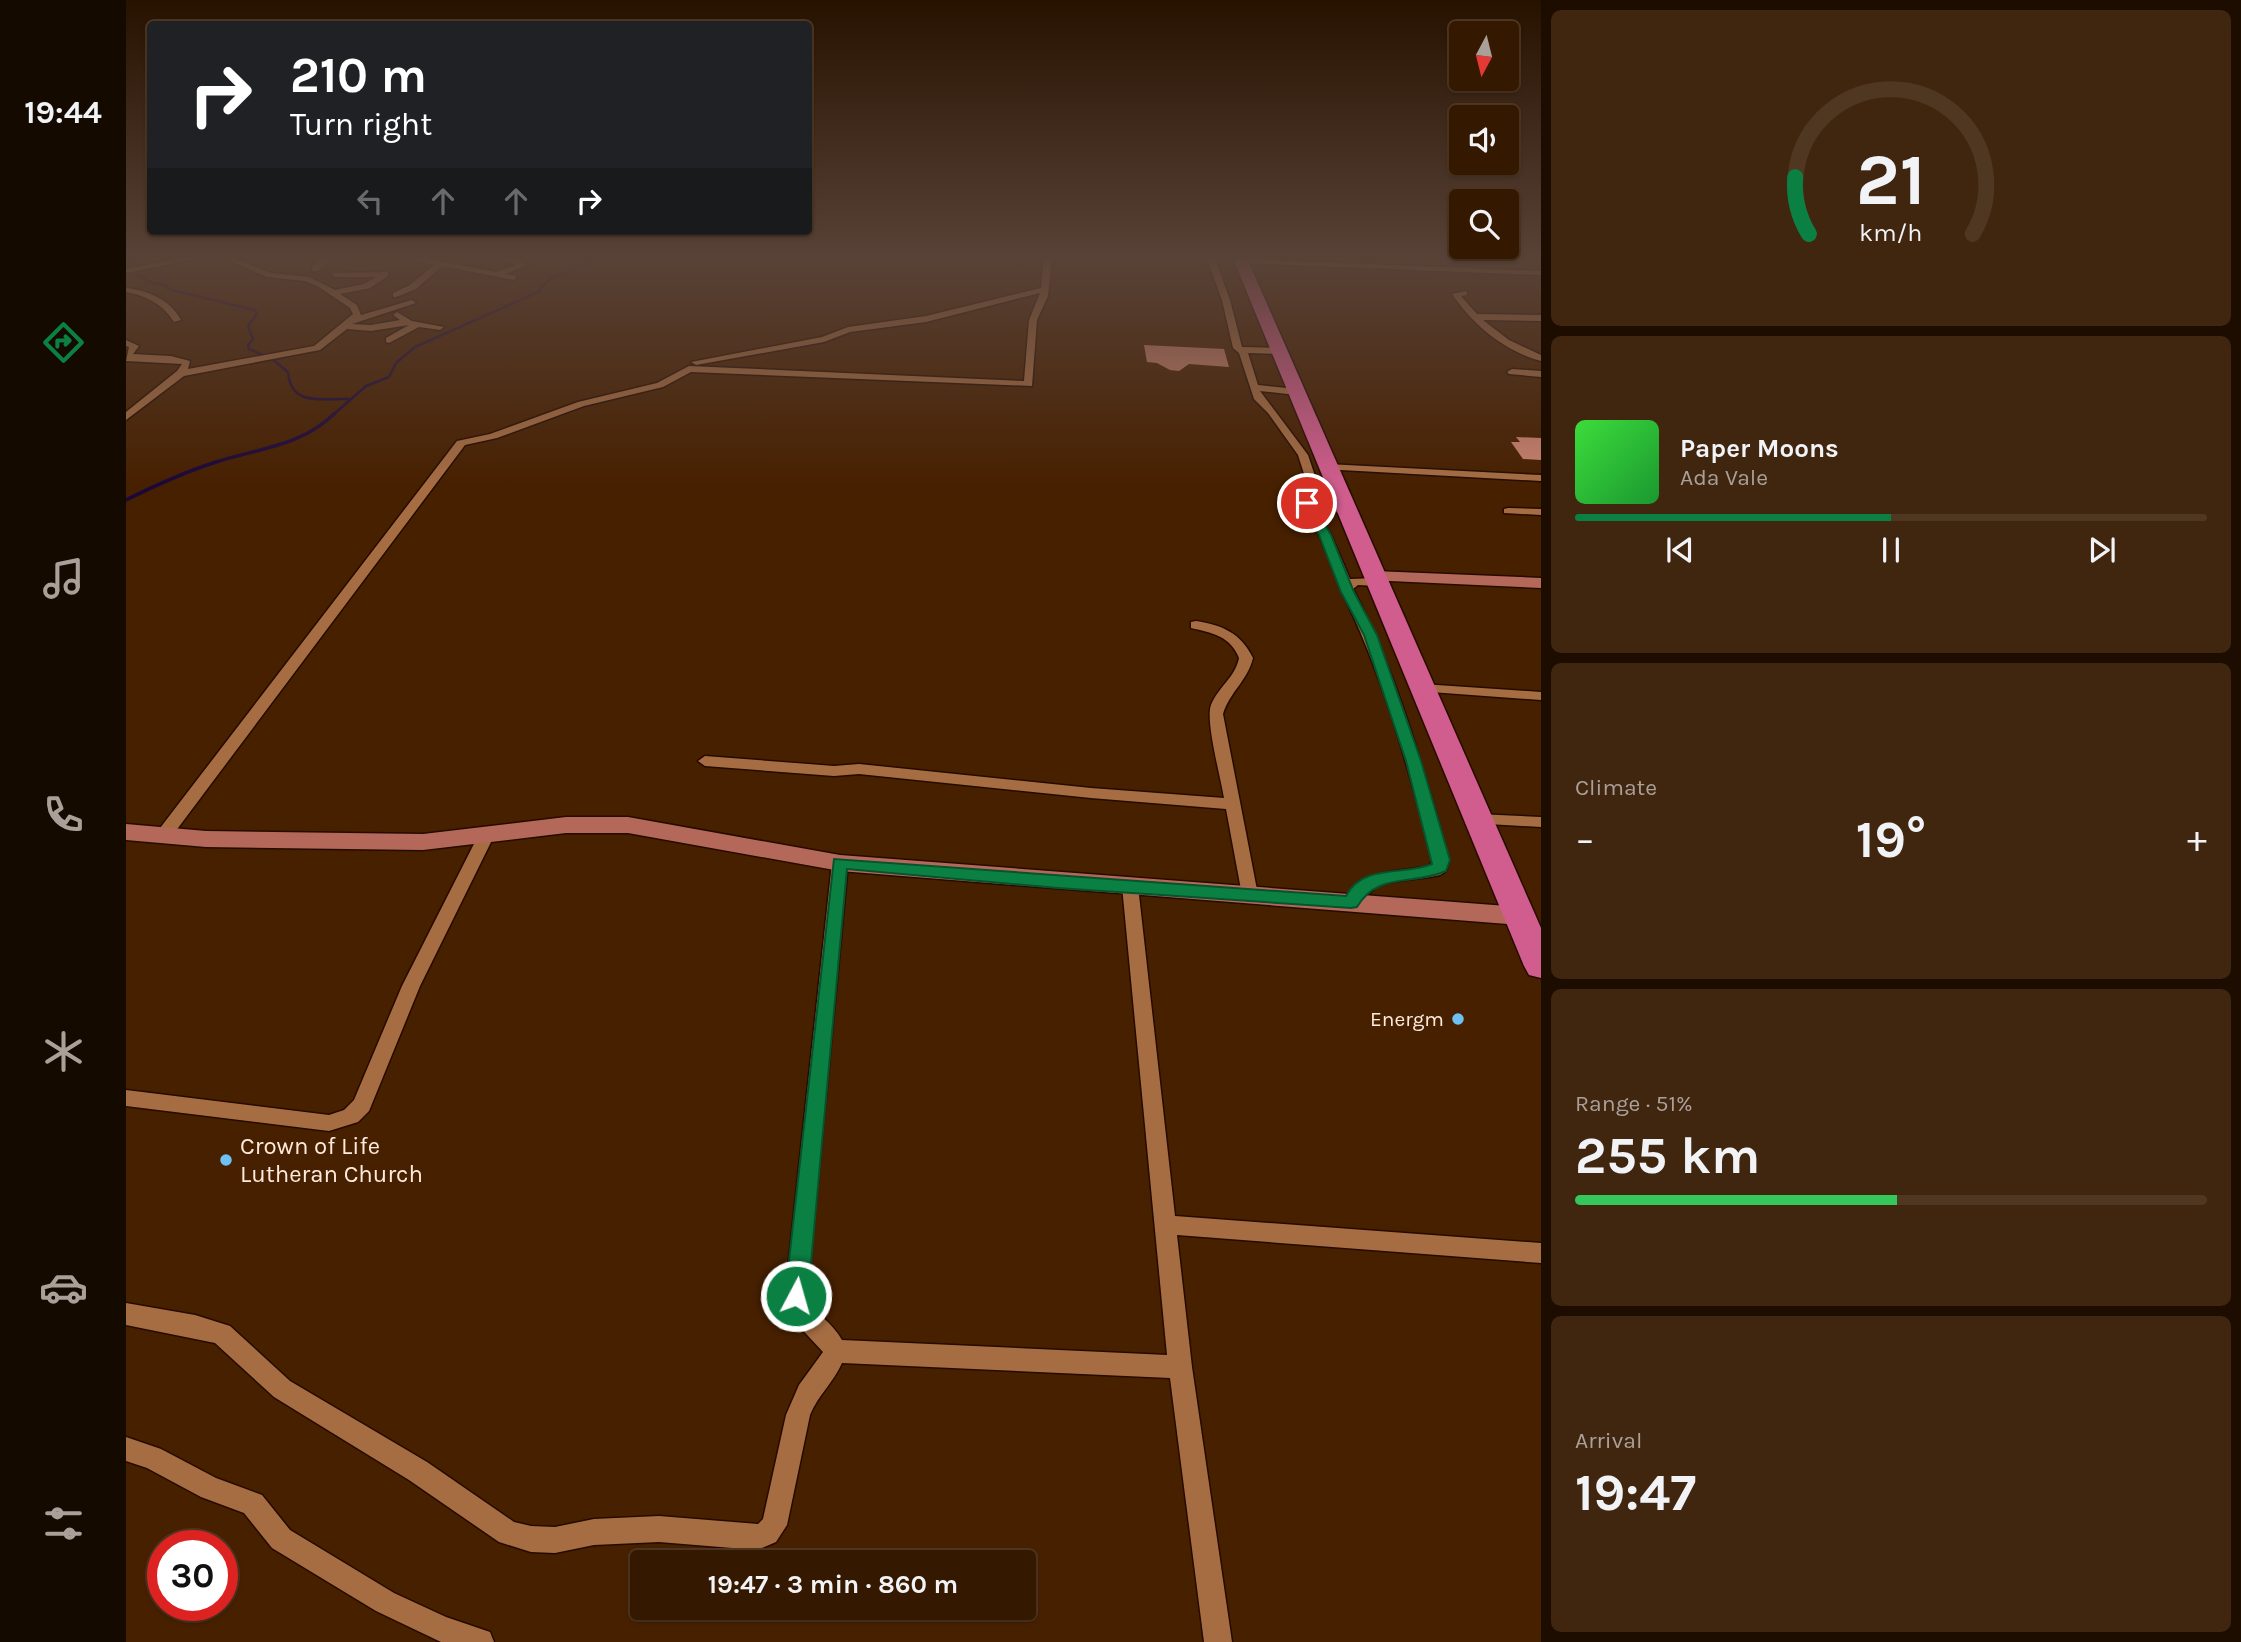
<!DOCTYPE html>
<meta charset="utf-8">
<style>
body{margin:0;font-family:Karla,sans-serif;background:#40250f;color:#f1f3f6;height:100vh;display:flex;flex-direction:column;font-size:26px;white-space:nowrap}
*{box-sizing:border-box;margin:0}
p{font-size:23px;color:#aaa099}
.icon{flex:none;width:38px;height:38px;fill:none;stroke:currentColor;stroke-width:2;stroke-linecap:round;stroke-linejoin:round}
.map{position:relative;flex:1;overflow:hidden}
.panel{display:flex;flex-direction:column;gap:10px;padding:10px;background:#1d0d00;width:700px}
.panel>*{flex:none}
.guide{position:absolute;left:21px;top:21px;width:665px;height:214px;border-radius:7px;box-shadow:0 2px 5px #0004,0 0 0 2px #4f3722;background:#202124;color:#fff;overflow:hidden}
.needle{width:46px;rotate:187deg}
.controls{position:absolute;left:1323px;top:21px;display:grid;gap:14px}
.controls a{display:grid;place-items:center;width:70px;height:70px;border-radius:7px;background:#351800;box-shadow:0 2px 5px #0004,0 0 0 2px #4f3722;font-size:35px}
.speed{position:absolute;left:21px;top:1530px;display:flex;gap:14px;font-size:35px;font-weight:700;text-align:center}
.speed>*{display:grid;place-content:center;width:91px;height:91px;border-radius:50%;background:#351800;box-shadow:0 2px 5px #0004,0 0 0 2px #4f3722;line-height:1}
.speed .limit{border:10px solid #d22;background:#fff;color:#111}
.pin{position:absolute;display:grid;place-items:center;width:60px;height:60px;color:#fff;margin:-30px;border:4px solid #fff;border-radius:50%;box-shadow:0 2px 7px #0007}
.me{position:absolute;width:77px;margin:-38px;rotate:6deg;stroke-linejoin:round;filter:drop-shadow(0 0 5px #0008)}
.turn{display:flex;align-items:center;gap:24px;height:147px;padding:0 28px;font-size:32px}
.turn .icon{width:91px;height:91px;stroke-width:2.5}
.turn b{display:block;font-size:49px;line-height:60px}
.lanes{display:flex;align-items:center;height:66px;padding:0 28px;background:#0003;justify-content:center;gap:35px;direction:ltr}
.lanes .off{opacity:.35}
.big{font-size:52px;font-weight:700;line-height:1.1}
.panel .tile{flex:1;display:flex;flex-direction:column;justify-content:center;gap:10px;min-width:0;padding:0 24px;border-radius:10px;background:#40250f}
.panel .dial{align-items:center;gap:0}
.dial svg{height:182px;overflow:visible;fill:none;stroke:#4f3722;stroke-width:7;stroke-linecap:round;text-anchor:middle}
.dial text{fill:#f1f3f6;stroke:none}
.song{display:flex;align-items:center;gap:21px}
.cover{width:84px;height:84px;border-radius:10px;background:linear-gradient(135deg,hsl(120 70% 55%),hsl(130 70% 35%))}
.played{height:7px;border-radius:4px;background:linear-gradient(90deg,#0b8043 50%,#4f3722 50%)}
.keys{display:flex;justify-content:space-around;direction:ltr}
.heat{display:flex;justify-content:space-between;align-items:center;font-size:38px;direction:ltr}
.charge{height:10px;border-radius:5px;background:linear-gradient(90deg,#34c759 51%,#4f3722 0)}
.trip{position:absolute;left:504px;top:1550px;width:406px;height:70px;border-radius:7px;background:#351800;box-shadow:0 2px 5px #0004,0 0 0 2px #4f3722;font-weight:700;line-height:70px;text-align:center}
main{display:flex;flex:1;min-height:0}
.tabs{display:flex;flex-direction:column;width:126px;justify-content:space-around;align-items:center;background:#150a00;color:#aaa099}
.tabs .icon{width:49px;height:49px}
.tabs .current{color:#0b8043}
.tabs b{font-size:32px;color:#f1f3f6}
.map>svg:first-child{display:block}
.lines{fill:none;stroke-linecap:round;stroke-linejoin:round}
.stream-far1{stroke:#1c073a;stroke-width:2.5}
.stream{stroke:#1c073a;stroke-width:3.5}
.building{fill:#ca826f}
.street-casing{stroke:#260b00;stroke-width:3}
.secondary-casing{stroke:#260b00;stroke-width:3}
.highway-casing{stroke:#260b00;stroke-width:3}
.street{fill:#a66d43;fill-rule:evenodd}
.secondary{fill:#b3685a;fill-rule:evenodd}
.highway{fill:#d05d8e;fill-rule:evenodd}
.route{fill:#0b8043;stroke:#07532c;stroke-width:2}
.poi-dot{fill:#6ec2f3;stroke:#472000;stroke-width:2.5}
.labels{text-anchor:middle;stroke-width:7;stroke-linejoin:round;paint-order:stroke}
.poi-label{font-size:21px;fill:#feeadd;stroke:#472000;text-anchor:end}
.near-poi-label{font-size:24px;fill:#feeadd;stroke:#472000;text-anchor:start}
</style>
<main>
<nav class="tabs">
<b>19:44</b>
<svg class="icon current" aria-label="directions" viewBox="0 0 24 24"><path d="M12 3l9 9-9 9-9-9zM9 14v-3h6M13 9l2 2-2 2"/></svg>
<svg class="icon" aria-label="music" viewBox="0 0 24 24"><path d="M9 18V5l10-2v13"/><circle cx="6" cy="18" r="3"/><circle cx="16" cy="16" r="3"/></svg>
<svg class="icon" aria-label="phone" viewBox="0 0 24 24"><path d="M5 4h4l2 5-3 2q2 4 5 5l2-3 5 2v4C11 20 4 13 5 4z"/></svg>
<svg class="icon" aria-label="climate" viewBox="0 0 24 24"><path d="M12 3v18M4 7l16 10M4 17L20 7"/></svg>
<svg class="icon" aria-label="car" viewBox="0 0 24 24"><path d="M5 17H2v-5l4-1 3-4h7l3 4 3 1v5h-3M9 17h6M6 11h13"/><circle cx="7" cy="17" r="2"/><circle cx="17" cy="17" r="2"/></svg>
<svg class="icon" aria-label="filters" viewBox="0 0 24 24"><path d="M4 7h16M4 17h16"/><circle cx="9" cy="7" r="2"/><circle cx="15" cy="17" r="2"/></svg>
</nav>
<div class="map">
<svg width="1415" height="1642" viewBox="0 0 1415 1642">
<rect width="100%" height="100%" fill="#472000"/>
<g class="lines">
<!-- stream-far1 -->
<g class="stream-far1">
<polyline points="0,256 14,265 8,268"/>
<polyline points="5,271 27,283 39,285 42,289 129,310 131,314 122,326 127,339 122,345 123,349 144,358"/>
<path d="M146,359L162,372C165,407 195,398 222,399"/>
<polyline points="208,414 240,386 263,377 270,363 289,347 412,292 423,279 458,265 465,256"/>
</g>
<!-- stream -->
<path class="stream" d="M0,500C30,485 59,472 90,462C134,448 176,446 209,413"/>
</g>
<!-- building -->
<g class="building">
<polygon points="1018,345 1098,349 1103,367 1063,364 1053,371 1044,370 1031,363 1021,362"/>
<polygon points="1390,437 1415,438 1415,460 1397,459 1385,442 1394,442"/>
</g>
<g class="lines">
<defs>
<g id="street">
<polygon points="65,256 82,256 0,273 0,269"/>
<polygon points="93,256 104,256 145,273 183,277 209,290 238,284 250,277 208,277 205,273 262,272 262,276 244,288 214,294 231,305 235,315 286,300 290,303 226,324 245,325 274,320 267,315 271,312 286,321 318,327 314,330 293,327 263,343 260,342 260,338 283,325 245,331 221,329 194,350 58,376 0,420 0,412 51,371 56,364 0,361 3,347 0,346 0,340 13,346 7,354 45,356 64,361 62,369 188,346 227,314 224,308 193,287 179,281 141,277"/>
<polygon points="199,256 208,256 192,271 186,271 186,267"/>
<polygon points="271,256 288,256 370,272 390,265 375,256 385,256 401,265 380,274 391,276 388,280 316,266 290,289 270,297 267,297 267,293 284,285 308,265"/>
<polygon points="918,256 926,256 922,296 911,320 906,386 565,372 537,387 458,406 371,438 339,445 43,840 31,840 29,836 31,832 331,441 364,434 452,402 531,383 563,366 898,381 903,320 914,293 800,322 724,332 698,342 570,365 565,362 696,337 722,327 800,316 915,288"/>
<path d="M1080,256H1088L1104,300L1116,347L1152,348L1157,351L1152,354L1122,353L1132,385L1170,389L1175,392L1170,395L1134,391L1182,455L1190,479L1224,513L1214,515L1188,490V508L1205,535L1224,579L1251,578L1257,582L1251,586L1232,585L1227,589C1271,674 1297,767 1323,860L1320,871L1314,875C1295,880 1273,878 1254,885C1240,891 1234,911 1219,906L1217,902C1238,866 1268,874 1303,866L1307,860C1282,767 1257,674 1214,588L1215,586L1193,535L1176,508L1175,498L1180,480L1172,455L1142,413L1128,399L1113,353L1107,348L1096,300Z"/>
<polygon points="1115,259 1415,271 1415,275 1112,263"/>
<path d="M0,288C21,290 45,300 55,320L48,322C38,305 19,295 0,292Z"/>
<path d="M1341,291V295L1335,296L1351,314L1415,315V321L1357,320L1383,340L1415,355V361C1378,351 1347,325 1326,294Z"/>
<polygon points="1386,369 1415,371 1415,377 1383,374 1381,372"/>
<polygon points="1201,464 1415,475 1415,481 1197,469 1196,467"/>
<polygon points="1382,508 1415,509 1415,515 1378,513 1378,509"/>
<path d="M1070,621C1096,625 1115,633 1127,658C1122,680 1103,693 1097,714L1132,895L1130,899H1118L1116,895L1100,809L965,798L733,774L708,776L579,766L572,761L579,756L708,766L733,764L965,788L1098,798C1095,779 1079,720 1085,705C1092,687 1109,678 1113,658C1104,636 1087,633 1065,628V622Z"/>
<polygon points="1296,684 1415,692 1415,700 1291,691 1289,688"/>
<polygon points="1351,814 1415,817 1415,827 1345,823 1343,819 1345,815"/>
<polygon points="361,829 369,834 294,986 243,1111 232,1122 203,1131 0,1106 0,1090 203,1115 218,1110 228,1100 276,986 353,834"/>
<path d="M714,857L722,863L681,1296C689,1314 707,1323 716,1340L1041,1355L996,886L998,882H1010L1012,886L1049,1216L1415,1243V1263L1051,1235L1066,1367L1106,1642H1078L1044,1378L716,1363C708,1382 692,1395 684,1415L661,1525L650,1542L631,1550L533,1542L468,1545L429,1553L405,1552L373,1542L283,1480L148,1397L89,1343L0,1325V1303L69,1315L104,1326L164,1381L301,1462L388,1522L405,1526L429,1527L468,1519L533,1516L632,1524L637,1519L660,1415L673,1385L697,1352L670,1323L659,1296L706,863Z"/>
<polygon points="0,1437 35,1449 90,1478 136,1495 164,1530 268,1593 320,1617 364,1632 368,1642 315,1642 250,1611 146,1548 118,1513 75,1497 21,1468 0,1461"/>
</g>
<g id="secondary">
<polygon points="1248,571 1415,578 1415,588 1242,580 1239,576"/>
<polygon points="440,817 502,817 714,855 1394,907 1403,910 1406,916 1403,922 1394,925 714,871 502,833 440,833 297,850 80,847 0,840 0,824 80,831 297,834"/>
</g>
<polygon id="highway" points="1106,256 1120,256 1415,928 1415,978 1403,975 1398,966"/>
</defs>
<!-- street casing -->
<use href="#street" class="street-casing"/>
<!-- secondary casing -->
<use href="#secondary" class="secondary-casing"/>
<!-- highway casing -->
<use href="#highway" class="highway-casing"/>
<!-- street -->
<use href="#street" class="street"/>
<!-- secondary -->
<use href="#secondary" class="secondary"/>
<!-- highway -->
<use href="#highway" class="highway"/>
</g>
<!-- sky -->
<linearGradient id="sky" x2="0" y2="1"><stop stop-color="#271200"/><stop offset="0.53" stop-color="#584237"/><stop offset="1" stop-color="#584237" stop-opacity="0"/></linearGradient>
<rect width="1415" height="486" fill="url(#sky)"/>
<!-- route -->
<path class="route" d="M1177,500H1185L1205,535L1228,592L1251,635L1295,761L1324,860L1320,871C1286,886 1251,872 1231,907L1225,908L932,888L721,869L682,1296L678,1303L670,1306L662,1303L659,1296L708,859L1220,896C1237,863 1278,876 1306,864L1280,761L1238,635L1215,592L1193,535L1175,503Z"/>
<!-- markers -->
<g class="poi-dot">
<circle cx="1332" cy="1019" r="7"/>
<circle cx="100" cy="1160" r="7"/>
</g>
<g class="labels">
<!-- poi labels -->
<g class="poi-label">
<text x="1318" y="1026">Energm</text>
</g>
<!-- near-poi labels -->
<g class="near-poi-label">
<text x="114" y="1154">Crown of Life<tspan x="114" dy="28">Lutheran Church</tspan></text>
</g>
</g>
</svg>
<div class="controls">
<a><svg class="needle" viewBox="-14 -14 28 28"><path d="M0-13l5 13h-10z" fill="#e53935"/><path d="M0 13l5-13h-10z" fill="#aaa099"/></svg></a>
<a><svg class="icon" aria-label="sound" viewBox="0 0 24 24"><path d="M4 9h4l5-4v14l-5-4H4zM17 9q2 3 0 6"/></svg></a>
<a><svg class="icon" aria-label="search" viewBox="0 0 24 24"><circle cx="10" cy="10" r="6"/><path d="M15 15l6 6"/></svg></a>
</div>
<div class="speed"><div class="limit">30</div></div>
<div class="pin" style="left:1181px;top:503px;background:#d93025"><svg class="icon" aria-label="arrive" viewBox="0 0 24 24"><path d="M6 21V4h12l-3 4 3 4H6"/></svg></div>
<svg class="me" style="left:670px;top:1296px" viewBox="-20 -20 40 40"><circle r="17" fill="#0b8043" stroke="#fff" stroke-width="3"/><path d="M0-11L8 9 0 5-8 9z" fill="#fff"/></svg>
<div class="trip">19:47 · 3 min · 860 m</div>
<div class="guide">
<div class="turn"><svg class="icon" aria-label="right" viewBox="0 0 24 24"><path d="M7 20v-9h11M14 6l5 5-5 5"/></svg><div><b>210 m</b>Turn right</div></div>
<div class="lanes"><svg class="icon off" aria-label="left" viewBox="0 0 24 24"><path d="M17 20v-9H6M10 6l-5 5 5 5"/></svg><svg class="icon off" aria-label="ahead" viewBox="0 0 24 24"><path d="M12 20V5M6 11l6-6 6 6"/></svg><svg class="icon off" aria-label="ahead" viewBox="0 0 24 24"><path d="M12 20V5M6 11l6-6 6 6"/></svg><svg class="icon" aria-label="right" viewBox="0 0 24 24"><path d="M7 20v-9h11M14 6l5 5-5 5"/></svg></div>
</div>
</div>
<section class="panel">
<div class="tile dial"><svg viewBox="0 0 100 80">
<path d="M14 69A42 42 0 1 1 86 69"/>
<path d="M14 69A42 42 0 0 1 8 44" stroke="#0b8043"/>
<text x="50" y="56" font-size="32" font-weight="700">21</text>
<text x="50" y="72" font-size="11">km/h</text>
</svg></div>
<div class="tile">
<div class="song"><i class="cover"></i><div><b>Paper Moons</b><p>Ada Vale</p></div></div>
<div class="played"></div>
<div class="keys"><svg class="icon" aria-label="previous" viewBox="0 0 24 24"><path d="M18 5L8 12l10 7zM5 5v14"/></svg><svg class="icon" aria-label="pause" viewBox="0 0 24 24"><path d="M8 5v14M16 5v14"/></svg><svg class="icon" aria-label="next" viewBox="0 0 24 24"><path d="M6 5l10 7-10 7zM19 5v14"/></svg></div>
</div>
<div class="tile"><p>Climate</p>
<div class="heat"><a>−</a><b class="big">19°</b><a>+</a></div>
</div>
<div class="tile"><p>Range · 51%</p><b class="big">255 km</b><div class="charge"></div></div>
<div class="tile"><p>Arrival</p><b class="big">19:47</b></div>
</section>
</main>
